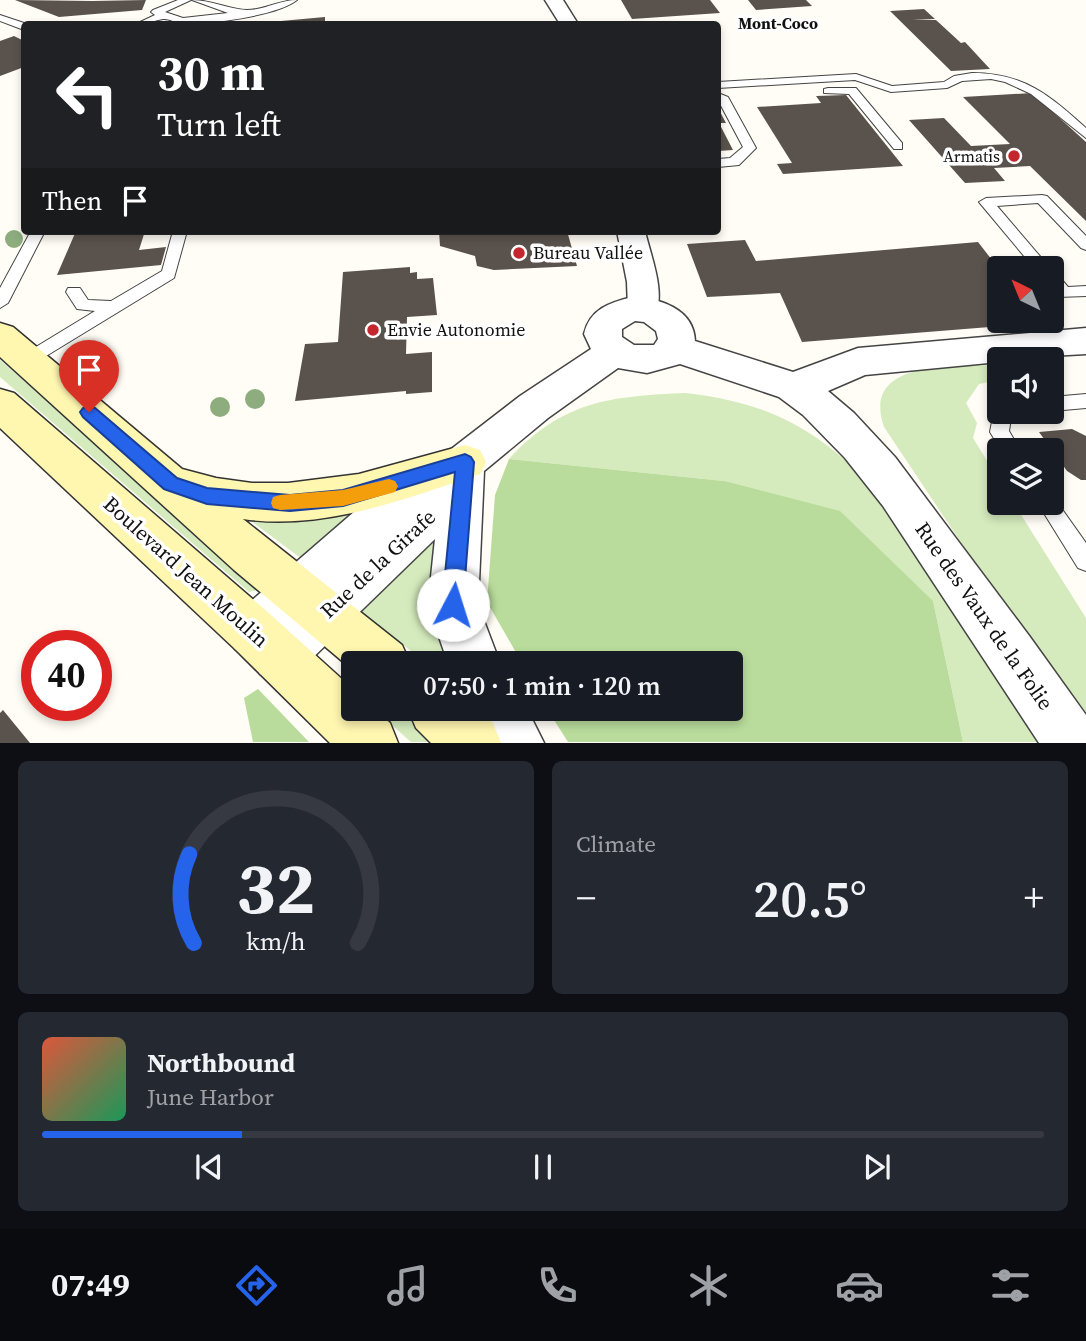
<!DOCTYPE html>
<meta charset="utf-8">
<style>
body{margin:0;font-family:"Source Serif 4",serif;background:#242831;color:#f1f3f6;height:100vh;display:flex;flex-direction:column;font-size:26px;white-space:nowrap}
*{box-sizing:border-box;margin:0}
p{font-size:23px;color:#9ea1a6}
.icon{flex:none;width:38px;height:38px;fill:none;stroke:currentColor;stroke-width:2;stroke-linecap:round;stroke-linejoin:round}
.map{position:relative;height:743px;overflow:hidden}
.details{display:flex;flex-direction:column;gap:18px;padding:18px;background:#0d0f14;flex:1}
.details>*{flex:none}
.banner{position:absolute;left:21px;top:21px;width:700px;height:214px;border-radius:7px;box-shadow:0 4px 10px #0003;background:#202124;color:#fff;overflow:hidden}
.needle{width:46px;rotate:317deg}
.tools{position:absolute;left:987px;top:256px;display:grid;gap:14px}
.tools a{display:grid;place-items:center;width:77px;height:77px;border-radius:7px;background:#171b24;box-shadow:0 4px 10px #0003;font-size:35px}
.speed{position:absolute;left:21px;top:630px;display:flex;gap:14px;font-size:35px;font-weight:700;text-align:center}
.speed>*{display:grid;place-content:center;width:91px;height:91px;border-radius:50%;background:#171b24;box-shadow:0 4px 10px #0003;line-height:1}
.speed .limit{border:10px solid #d22;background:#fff;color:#111}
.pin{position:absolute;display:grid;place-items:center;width:60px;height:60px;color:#fff;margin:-72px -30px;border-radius:50% 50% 50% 0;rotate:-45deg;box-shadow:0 0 7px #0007}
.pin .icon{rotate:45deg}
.me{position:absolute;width:77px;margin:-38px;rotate:5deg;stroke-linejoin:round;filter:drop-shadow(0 0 5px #0008)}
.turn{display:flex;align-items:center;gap:24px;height:147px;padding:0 21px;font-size:32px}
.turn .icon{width:91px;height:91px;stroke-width:2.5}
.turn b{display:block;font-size:49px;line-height:60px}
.then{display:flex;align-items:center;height:66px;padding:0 21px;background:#0003;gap:14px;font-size:26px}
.big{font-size:52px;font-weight:600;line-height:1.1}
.details .tile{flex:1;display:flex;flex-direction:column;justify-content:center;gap:10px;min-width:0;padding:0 24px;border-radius:10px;background:#242831}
.details .dial{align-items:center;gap:0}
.dial svg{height:182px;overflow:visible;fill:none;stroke:#363941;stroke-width:7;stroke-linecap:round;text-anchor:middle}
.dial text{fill:#f1f3f6;stroke:none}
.song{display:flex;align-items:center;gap:21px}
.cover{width:84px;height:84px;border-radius:10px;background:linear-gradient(135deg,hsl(10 70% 55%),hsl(150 70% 35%))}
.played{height:7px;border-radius:4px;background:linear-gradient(90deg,#2563eb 20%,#363941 20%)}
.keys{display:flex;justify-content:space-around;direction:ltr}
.heat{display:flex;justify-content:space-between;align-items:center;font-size:38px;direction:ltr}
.details .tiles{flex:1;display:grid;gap:18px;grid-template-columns:1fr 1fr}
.tile:last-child{grid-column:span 2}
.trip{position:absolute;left:341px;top:651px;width:402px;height:70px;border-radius:7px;background:#171b24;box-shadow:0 4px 10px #0003;font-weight:600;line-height:70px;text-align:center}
.tab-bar{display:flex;height:112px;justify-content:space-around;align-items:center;background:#090b0e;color:#9ea1a6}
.tab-bar .icon{width:49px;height:49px}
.tab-bar .on{color:#2563eb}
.tab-bar b{font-size:32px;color:#f1f3f6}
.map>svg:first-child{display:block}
.green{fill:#d5ebbd}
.forest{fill:#b9dc9c}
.building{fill:#5a524d}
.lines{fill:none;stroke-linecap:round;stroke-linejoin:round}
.service-casing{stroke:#444;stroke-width:2}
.minor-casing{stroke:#444;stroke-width:3}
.tertiary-casing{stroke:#444;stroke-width:3}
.secondary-casing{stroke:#333;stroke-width:3}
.service{fill:#fff;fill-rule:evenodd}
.minor{fill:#fff;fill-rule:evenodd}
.tertiary{fill:#fff;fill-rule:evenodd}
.secondary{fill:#fff6b0;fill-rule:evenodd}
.tree{fill:#8dad7f}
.route{fill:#2563eb;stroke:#184099;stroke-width:2}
.slow{fill:#f59e0b}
.poi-dot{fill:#c4262e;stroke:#fff;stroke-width:2.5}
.labels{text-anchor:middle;stroke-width:7;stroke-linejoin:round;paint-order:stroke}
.far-neighbourhood-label{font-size:16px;font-weight:bold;fill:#111;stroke:#fff}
.far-poi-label{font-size:16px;fill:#111;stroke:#fff;text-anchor:end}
.poi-label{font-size:18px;fill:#111;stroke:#fff;text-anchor:start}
.near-street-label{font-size:21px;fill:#111;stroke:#fff}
</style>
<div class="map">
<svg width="1086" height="743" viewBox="0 0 1086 743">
<rect width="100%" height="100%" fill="#fffdf5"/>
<!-- green -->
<g class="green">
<polygon points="0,360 259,582 258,590 249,592 0,377"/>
<path d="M999,365V380L979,384L966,403L977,423L973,438L999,480V502H1013L1086,618V712L978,568L884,427C860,358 957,367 999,365Z"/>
<path d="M686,393C771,403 818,429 877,491L1049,742H963L933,601L724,481L509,459C562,401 611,396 686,393Z"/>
<polygon points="383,499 302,559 239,512"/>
<polygon points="448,516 436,606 450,663 426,663 357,608"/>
<polygon points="374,709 401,709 437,742 411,742"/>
</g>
<!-- forest -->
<g class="forest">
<polygon points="509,459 724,481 840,511 933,601 963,742 568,742 547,709 732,709 732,663 522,663 487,602 495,495"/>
<polygon points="258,689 309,742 253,742 244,698"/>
</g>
<!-- building -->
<g class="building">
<polygon points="15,0 92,1 146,0 142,10 59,17"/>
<polygon points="621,0 710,0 720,13 632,19"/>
<polygon points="748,0 806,0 812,6 756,10"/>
<polygon points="924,9 935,19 912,20 936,20 961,43 965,42 990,69 951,71 890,11"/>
<polygon points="325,17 325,24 260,24 259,23"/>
<polygon points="14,36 24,41 24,67 0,76 0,41"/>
<polygon points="1032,93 1086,142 1086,221 1030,166 994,168 1005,181 965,183 909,120 944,118 971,146 1010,144 963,97"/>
<polygon points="846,95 903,166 783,174 777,164 792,163 757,107 821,103 816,96"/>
<polygon points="718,108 726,123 719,123 733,150 718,151"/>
<polygon points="76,231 145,231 139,250 166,247 161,265 57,275"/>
<polygon points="439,231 567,231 577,266 494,270 477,266 475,256 440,246"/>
<polygon points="745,240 756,261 978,242 999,269 999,320 1039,320 1041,323 802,342 780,293 707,297 687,244"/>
<polygon points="410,267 410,273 417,272 417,279 433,278 437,315 407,317 406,354 432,352 432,392 406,394 406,391 295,401 305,344 338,342 343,272"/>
<polygon points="1072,429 1086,436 1086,480 1081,480 1067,471 1039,432"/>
<polygon points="3,710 30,743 0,743 0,713"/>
</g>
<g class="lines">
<defs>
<g id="service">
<path d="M178,0H191L165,12L183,18L228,13L192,0C212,0 228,9 247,10C265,10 279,0 297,0C277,16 210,24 184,24C177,24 169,18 163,19C152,21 146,25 136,24L155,15L151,12L153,10Z"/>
<polygon points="0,15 27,24 24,30 0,21"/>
<path d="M972,73C1024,73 1049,95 1086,128V138L1031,94L1005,82L991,79L962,81L947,88L891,92L855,80L718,88V82L856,74L892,86L944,82L954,76Z"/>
<polygon points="828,88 856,88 902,143 902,149 894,149 849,94 824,93 824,89"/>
<polygon points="718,93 728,97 756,148 739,165 718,167 718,159 730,158 743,147 718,100"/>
<polygon points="1042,195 1047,196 1086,236 1086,250 1081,248 1038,203 997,206 1050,268 1034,268 979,202 986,198"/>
<polygon points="31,231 45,231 8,303 0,308 0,288"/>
<polygon points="173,231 187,231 174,278 33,364 21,364 18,360 21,356 95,311 77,309 66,292 68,288 80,288 88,300 111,301 162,271"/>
<polygon points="1052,273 1057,274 1068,287 1086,286 1086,296 1058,297 1052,288"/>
<polygon points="1086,394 1086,408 1052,411 1052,397"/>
<polygon points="999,405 999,411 1012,411 1009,431 1020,450 1001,450 990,432 994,411"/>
<polygon points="1052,495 1086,543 1086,571 1078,568 1037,502 1052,502"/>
</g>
<g id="minor">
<polygon points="545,0 563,0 578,24 560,24"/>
<path d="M617,231H645C650,254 667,295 654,316L643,319L632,316L628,309L627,282Z"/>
</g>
<g id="tertiary">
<path d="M632,297C660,298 694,309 695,341L793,372L858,348L1086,328V354L999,359V362L865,375L828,391L854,413L895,457L1030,637L1086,715V743H1039L883,506L845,458L803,415L779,397L680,364L647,373L618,368L548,418L484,471L478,605L500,663H448L428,605L435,539L296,674L278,682L260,674L252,656L235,649L228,632L235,615L392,479L450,450L520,396L591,349L584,334C590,309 609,303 632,297ZM635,321L644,322L656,331L658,339L654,345H634L622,337V329Z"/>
<polygon points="468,709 527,709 544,743 484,743"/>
</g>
<g id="secondary">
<path d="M0,323L13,327L182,469L216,478L252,483H288L359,474L465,445L480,450L486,462L480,474C405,499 323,531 243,519L402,645L410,663H354V671L234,570L0,357Z"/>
<polygon points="0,389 14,393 271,615 354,690 354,709 374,709 390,723 398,743 330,743 235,649 0,428"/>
<polygon points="408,709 476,709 493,723 501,743 431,743 416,728"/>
</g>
</defs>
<!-- service casing -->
<use href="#service" class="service-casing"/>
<!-- minor casing -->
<use href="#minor" class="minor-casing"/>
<!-- tertiary casing -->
<use href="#tertiary" class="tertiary-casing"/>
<!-- secondary casing -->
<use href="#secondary" class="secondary-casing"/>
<!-- service -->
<use href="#service" class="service"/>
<!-- minor -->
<use href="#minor" class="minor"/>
<!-- tertiary -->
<use href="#tertiary" class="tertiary"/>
<!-- secondary -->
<use href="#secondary" class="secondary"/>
</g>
<!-- trees -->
<g class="tree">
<circle cx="14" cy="239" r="9"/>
<circle cx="255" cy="399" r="10"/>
<circle cx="220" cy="407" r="10"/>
</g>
<!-- route -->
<polygon class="route" points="89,406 95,408 177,478 207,488 290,495 343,490 465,454 471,457 474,462 463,605 460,611 453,614 445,611 442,605 455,472 343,506 290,511 207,504 164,489 83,417 80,412 83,408"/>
<!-- slow -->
<polygon class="slow" points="389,479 395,481 398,486 395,492 343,506 280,510 273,508 271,503 273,497 280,495 343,490"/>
<!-- markers -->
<g class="poi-dot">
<circle cx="1014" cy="156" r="7"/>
<circle cx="519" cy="253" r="7"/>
<circle cx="373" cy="330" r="7"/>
</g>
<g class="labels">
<!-- far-neighbourhood labels -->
<g class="far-neighbourhood-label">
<text x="778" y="29">Mont-Coco</text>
</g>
<!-- far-poi labels -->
<g class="far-poi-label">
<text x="1000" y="162">Armatis</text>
</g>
<!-- poi labels -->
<g class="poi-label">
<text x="533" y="259">Bureau Vallée</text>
<text x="387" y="336">Envie Autonomie</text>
</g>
<!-- near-street labels -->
<g class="near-street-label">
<text transform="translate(378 564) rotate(-43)" y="7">Rue de la Girafe</text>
<text transform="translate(186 572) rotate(42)" y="7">Boulevard Jean Moulin</text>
<text transform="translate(984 616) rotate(55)" y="7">Rue des Vaux de la Folie</text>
</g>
</g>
</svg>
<div class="tools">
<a><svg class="needle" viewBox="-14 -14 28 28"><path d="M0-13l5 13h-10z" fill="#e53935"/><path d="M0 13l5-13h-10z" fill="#9ea1a6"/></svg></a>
<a><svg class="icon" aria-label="sound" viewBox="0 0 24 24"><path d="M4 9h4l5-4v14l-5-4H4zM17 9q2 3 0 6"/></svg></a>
<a><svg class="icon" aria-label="layers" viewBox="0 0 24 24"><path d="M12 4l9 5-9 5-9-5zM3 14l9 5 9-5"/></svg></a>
</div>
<div class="speed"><div class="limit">40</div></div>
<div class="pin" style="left:89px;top:412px;background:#d93025"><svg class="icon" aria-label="arrive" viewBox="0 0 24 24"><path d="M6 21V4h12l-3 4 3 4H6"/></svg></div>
<svg class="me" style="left:453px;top:605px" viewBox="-20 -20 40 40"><circle r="19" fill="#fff"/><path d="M0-13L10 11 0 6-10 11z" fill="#2563eb"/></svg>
<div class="trip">07:50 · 1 min · 120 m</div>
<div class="banner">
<div class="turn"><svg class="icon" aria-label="left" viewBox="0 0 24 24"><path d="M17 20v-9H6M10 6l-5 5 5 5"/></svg><div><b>30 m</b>Turn left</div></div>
<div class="then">Then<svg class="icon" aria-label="arrive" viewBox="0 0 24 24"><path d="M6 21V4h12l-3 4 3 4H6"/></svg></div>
</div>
</div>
<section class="details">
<div class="tiles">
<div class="tile dial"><svg viewBox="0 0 100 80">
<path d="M14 69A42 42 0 1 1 86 69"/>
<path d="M14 69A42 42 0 0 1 12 30" stroke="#2563eb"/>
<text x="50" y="56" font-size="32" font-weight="700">32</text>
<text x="50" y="72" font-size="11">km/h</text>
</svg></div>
<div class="tile"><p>Climate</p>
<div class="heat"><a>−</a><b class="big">20.5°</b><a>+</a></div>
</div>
<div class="tile">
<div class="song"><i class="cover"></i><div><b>Northbound</b><p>June Harbor</p></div></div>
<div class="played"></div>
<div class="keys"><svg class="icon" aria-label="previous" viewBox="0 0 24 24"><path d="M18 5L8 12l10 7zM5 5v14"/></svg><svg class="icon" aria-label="pause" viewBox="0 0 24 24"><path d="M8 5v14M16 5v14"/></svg><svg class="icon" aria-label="next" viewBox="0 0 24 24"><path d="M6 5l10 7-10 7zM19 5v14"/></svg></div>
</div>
</div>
</section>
<nav class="tab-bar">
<b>07:49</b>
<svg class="icon on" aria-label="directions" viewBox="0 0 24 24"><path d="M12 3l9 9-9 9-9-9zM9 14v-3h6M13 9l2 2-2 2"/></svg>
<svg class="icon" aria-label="music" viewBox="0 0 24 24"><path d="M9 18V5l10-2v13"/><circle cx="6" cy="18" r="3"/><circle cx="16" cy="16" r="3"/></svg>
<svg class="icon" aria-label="phone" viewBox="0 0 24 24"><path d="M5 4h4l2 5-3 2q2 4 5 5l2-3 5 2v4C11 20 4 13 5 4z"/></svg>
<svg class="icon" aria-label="climate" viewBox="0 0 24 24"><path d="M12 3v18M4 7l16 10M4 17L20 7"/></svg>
<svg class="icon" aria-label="car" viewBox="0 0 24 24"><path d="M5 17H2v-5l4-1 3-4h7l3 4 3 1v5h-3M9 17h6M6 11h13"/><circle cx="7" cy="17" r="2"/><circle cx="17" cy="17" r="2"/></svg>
<svg class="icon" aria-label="filters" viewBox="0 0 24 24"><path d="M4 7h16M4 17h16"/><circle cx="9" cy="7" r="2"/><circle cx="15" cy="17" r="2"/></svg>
</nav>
